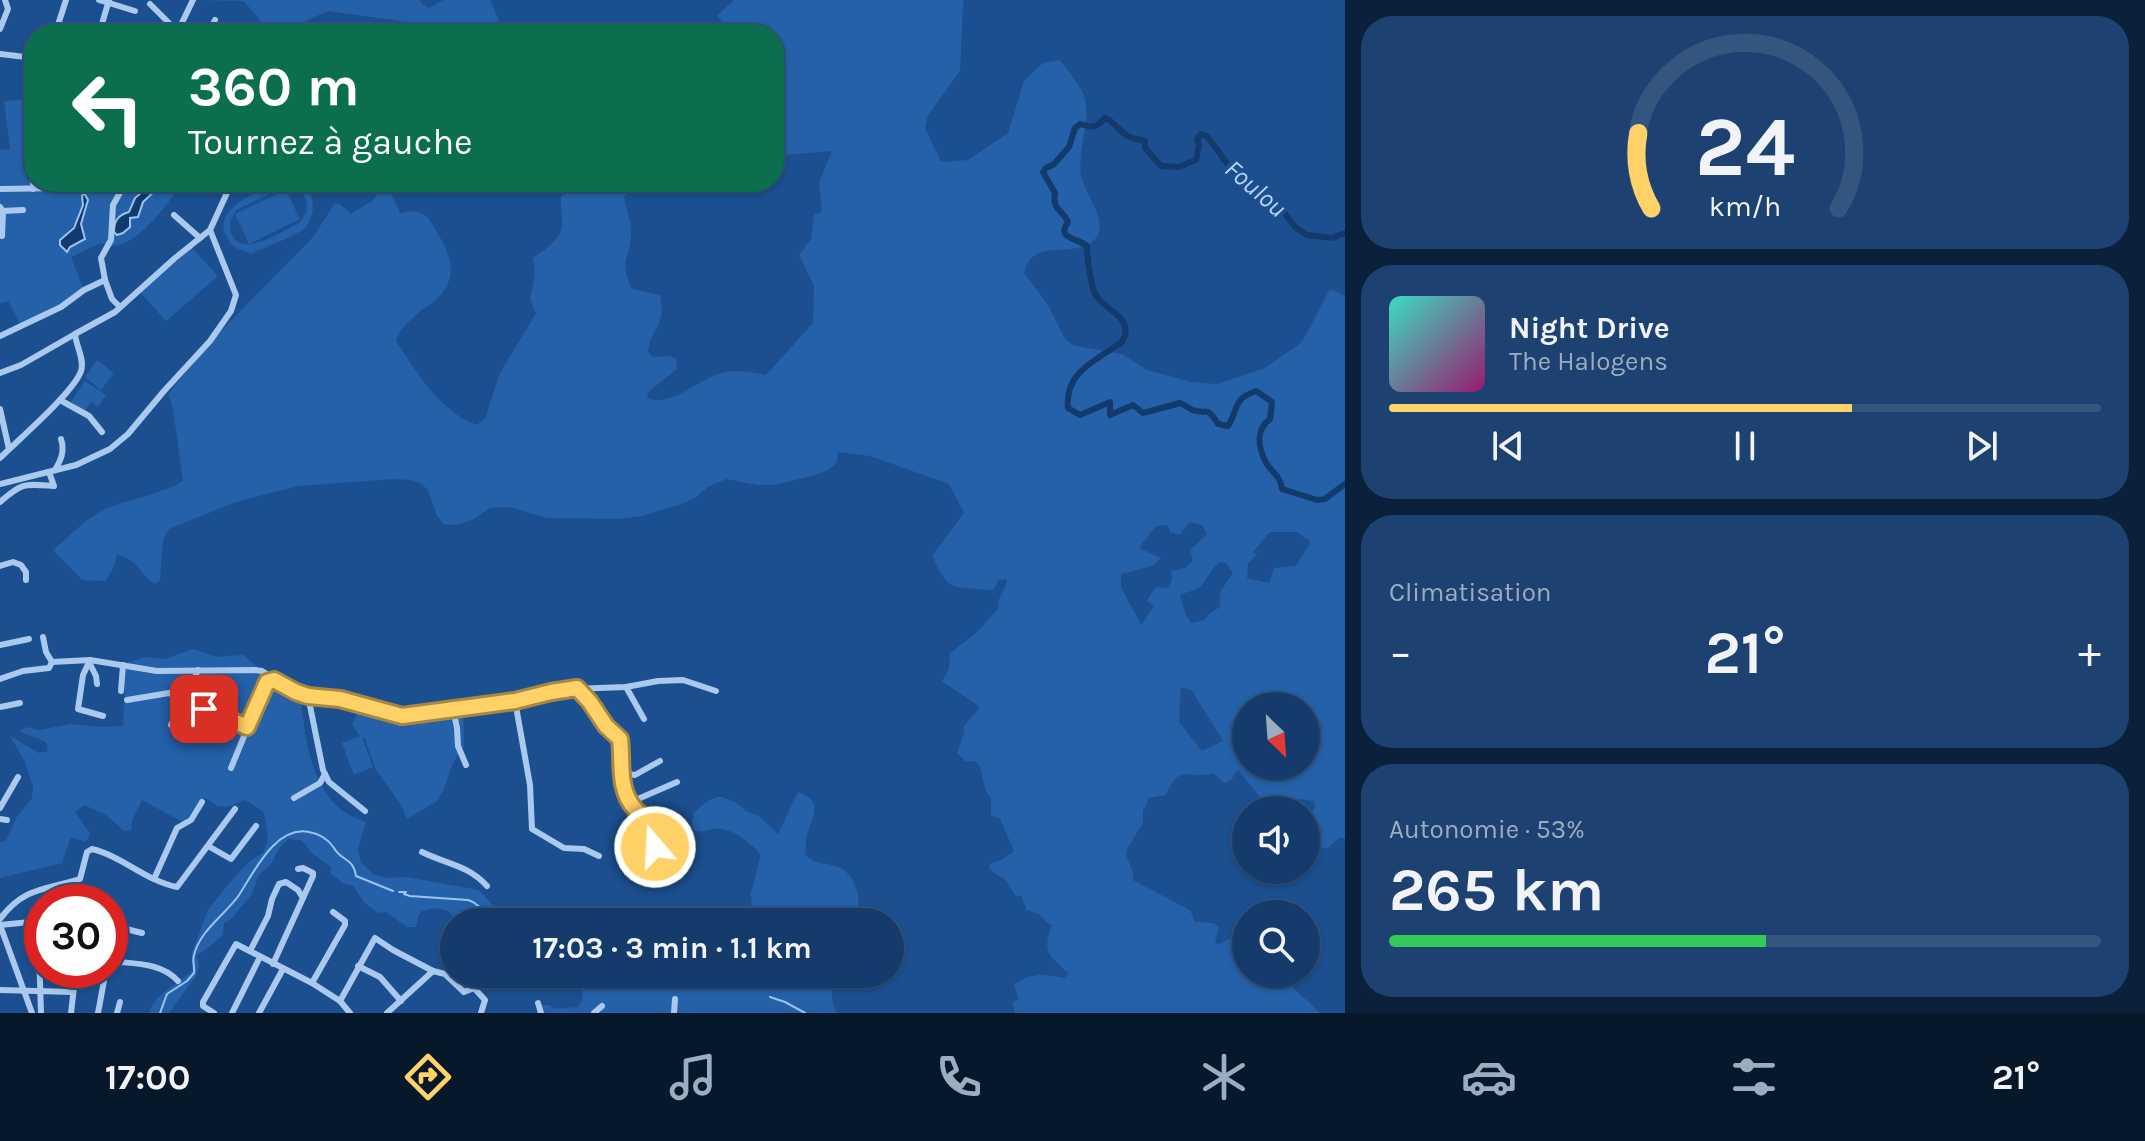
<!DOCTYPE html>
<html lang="fr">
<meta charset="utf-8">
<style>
body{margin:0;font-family:Karla,sans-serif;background:#1d4271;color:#f1f3f6;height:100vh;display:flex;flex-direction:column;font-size:30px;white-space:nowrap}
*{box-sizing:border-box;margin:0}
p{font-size:26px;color:#9dadc1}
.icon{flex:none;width:44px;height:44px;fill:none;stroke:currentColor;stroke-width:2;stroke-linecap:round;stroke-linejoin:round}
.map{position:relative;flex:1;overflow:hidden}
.details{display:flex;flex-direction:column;gap:16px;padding:16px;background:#0b203b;width:800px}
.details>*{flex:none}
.hud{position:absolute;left:24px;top:24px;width:760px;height:168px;border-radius:32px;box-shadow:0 2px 6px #0004,0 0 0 2px #33557e;background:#0b6e4f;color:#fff;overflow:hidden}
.needle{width:52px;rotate:155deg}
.buttons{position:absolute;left:1232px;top:692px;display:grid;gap:16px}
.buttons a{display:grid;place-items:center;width:88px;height:88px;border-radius:50%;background:#143b6b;box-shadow:0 2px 6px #0004,0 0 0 2px #33557e;font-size:40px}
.speed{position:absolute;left:24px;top:884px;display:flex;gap:16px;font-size:40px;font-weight:700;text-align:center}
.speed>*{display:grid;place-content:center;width:104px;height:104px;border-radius:50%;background:#143b6b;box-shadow:0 2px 6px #0004,0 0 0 2px #33557e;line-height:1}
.speed .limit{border:12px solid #d22;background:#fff;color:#111}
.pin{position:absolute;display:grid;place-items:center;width:68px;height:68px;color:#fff;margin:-34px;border-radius:16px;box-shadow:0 4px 12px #0006}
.me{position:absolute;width:88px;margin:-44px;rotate:341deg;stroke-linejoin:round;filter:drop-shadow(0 0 6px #0008)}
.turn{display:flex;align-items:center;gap:28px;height:168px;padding:0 32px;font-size:36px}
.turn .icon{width:104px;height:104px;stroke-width:2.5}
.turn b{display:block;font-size:56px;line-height:68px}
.big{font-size:60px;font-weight:700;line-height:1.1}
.details .tile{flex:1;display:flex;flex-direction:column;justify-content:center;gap:12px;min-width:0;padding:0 28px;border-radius:32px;background:#1d4271}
.details .dial{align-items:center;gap:0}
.dial svg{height:208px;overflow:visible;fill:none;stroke:#33557e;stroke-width:7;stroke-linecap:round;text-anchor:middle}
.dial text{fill:#f1f3f6;stroke:none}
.song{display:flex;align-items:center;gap:24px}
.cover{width:96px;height:96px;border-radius:12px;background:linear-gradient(135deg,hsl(170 70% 55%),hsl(320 70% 35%))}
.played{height:8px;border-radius:4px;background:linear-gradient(90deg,#ffd166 65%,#33557e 65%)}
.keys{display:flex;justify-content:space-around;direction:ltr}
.heat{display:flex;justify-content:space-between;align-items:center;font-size:44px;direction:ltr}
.charge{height:12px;border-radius:6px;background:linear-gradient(90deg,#34c759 53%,#33557e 0)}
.trip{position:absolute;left:440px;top:908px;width:464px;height:80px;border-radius:40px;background:#143b6b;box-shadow:0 2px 6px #0004,0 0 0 2px #33557e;font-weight:700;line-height:80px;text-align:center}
.tabs{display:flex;height:128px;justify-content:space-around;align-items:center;background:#08182b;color:#9dadc1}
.tabs .icon{width:56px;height:56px}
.tabs .current{color:#ffd166}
.tabs b{font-size:36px;color:#f1f3f6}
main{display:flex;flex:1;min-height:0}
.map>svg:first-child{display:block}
.green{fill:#2461a8;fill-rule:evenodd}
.water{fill:#123a6d;stroke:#9cc4f0;stroke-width:2}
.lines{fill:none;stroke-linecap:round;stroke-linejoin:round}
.stream{stroke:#9cc4f0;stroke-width:2}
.river{stroke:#123a6d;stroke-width:6}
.minor{stroke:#a9c9ee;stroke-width:6}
.route-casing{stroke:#a68842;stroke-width:20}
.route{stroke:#ffd166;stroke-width:14}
.labels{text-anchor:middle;stroke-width:8;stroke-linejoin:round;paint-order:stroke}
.water-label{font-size:26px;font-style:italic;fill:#b5d3f5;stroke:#1b4f8f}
</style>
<main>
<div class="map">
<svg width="1345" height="1013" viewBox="0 0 1345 1013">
<rect width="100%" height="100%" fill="#1b4f8f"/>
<!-- green -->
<g class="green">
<polygon points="193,0 420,0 422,4 429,8 444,0 490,0 499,20 488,34 455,34 456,29 328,11 299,24 271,28 264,25 244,1"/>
<path d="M734,0H964L963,5L960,71L928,115L925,128L941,162L968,160L1008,133L1024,81L1043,63L1060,60C1068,71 1079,83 1084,96C1092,121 1077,149 1081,175C1084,194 1109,220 1096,238C1081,258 1043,241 1029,261C1026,265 1026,269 1024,273L1048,305L1065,339L1075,346L1122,354L1147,370L1191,382L1217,384L1265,368L1302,342L1330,289L1345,296V838H1339C1327,849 1328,852 1311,844L1314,832L1312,826L1306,823L1307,817L1315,807L1314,801L1297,799L1279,805L1266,804L1238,770L1231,780L1224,783L1213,773C1190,781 1179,762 1166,795L1149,798L1143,811V823L1127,849L1126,855L1133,872V880L1190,910L1195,922L1214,923L1219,927L1215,943L1219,944L1229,939L1246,954V974H1277C1292,987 1306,999 1320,1013H1015L1013,1002L1019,999L1014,985C1031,972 1044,974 1064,978L1069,974C1050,955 1041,954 1052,925L1047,923L1039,914L1027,910L1021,896L1015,895L1005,879L994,873L989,867L990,864L1003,859L1014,851L1000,819L991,815V799L985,789L980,766L975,761H965L957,753L964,733V726L980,707L942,681L949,669L950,653L975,634L998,609L999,599L1007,583L1006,579L998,580L995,588L991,590C952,586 950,594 932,556L964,513L949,484L870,456L838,452L837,462L830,469L816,475L774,485H758L726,479L708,487L695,498L681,504L642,516L620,519L547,518L510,507L490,508L472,520L456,525L443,524L436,514L428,490L422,484L411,480L394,479L298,486L236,502L169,529L163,540L160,580L155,584C141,575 135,557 117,555L112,571L105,581L82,580L53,550C71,535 89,515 110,507C135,498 160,494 183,481L173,409L168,394L218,334L314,236L334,204H340L351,214L373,200L382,187H388L400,213C415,210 424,210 432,224C447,248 462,272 439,297C432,304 422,309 415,316C406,324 400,329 396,341C418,374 438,409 476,425L485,419L500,373L536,313L530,299L535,275L533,258C545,249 562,240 562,223C562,214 560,206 561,196L571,192L582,182H636L639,184L635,191L624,196C625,209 632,221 631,234C630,261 618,259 632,289L660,295C667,325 651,328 648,352L652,357L670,356L676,359L677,369L647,393L649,399C675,405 697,380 721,373C736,369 752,372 766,375L813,323L814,286L799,255L811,239L814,215L822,211L819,183L832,151L774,156V34H699L711,29L722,21L717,16ZM1190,522L1202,525L1207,534L1190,550L1193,561L1185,568L1171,571L1172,580L1168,588L1155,587L1147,601L1154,606L1141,625L1121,587V574L1152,566L1161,558L1139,548L1156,526L1168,525L1170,532L1179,535ZM1270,532H1297L1311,542L1296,566L1274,568L1269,583L1247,578L1248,564L1257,554L1253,552ZM1219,562L1226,563L1233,573L1220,592V607L1210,613L1204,620L1191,623L1186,615L1180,597L1181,594C1209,588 1202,579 1219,562ZM1181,687L1192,691L1223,741L1202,751L1179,722ZM1246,706H1306V766H1246Z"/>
<path d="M34,99V182H183C169,202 139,245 113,246C110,246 104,244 101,243L71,257L84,290L75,298L21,326L8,301L0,304V150L10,149L4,101ZM82,196L87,208L81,224L86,237L82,241L70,247L63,236C75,227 84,210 82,196Z"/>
<path d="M282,182C293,182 304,182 310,194C316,205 312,221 304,229C297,235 261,249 251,254C247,251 239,250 234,247C230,243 226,237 224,231C218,204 263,190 282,182ZM284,187C307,188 314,207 299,223C282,231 242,260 231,233C228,224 232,215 238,209Z"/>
<polygon points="286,190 300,219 249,244 235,214"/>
<polygon points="192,248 218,276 166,321 140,292"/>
<polygon points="97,360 114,373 101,390 85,377"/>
<polygon points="85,381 106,395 98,407 91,402 85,411 71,402"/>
<path d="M193,649L217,657L243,655L283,688L302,695C300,707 304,720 305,733C310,762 319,793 343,811C350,816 359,819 366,822L358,849L361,862L373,874L387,878L407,877L479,890L508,922H457L449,911L436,908L422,911L418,916L416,927H407L386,912L380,913C362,905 363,898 353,886L343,883L331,874V867L312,853L301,840L288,839L279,848L272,863L259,875L252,894L231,919L224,923L223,935C215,941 206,951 197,955L199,967L196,976L169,1013H149C156,992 177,985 192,971V952L209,908L238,873L250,861L264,852L268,838L264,812L245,800L227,807L217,806L206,798L199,801L184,823L142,800L132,821L131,830L124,831L106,815L84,805L75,812L90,834L86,842L71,837L62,863L0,878V842L6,841L16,818L32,798L33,786L24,760L10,736L39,753L48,751L46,742L19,731L26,727L40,730L70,724L103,727L123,726L126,663L145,657L165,659Z"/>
<polygon points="362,701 402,716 463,708 464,746 453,763 444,789 437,801 407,819 401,805 375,768 365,739 362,737 373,767 354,775 342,743 360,736 352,725"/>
<path d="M798,792C825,800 812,817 807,835C806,841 806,848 805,855C822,867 819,861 835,866C847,868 857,884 858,896C859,904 857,914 856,922H742C748,914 755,904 750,894C756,881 756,868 761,855C751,844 737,831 721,829C712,827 704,833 695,831L692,825L694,813L706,802L717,797H722L738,804L747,812L758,815L778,834Z"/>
<path d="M563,974H836C831,986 830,1002 837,1013H537L543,1005H549L555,1009L578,1007L582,1001L583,989Z"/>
</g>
<!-- water -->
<g class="water">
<path d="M154,182H160V186L143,202L138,217L130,218V227L123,233L117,235L114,232C114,221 118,215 129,212L135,198Z"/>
<polygon points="84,193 88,200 81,224 85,239 70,247 67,252 60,245 60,240 74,228 83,205 82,196"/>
</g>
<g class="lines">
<!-- stream -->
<g class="stream">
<polyline points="399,892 406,892 404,894 410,896 468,900 473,902 500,922"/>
<polyline points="614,974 659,977 725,987"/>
<polyline points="770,997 785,1002 805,1013"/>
<path d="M160,1013L167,994L187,981L194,973C195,966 192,961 194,955C200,930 226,914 239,895C254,872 276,825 309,832C321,834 328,839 334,848C341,861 353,857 356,876L393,891"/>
</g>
<!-- river -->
<path class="river" d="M1345,233L1332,238L1307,235L1295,227L1277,203L1237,177L1207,136L1201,134L1197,139L1199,145L1196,160L1179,167L1161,166L1145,148V141C1138,139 1132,139 1126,135C1117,129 1115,122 1105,118C1096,128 1093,128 1080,124L1075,128L1069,147L1054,164L1046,168L1043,172L1055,193C1052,211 1062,208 1068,222C1056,240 1077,237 1087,246C1087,255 1091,290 1097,297C1107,311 1136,319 1122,342C1097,360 1064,372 1068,408L1080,415L1110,402V415L1133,405L1143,413L1180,403C1181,403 1191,409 1192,410C1209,415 1206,405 1218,424L1228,426C1239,409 1232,399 1256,391L1272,402L1270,419C1256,429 1258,446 1265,461C1271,472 1281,476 1282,489L1317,500L1325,499L1345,484"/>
<!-- minor -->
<g class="minor">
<polyline points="99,0 135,11"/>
<polyline points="150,4 180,34"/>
<polyline points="0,29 8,9 5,0"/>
<polyline points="177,33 193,0"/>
<polyline points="55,34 66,0"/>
<polyline points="99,34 109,0"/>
<polyline points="208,34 215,20"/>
<polyline points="0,54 34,58"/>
<polyline points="0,189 62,188"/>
<polyline points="33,189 34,162"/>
<polyline points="0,207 3,211 2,236"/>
<polyline points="3,211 23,210"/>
<polyline points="174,215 200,238"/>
<polyline points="105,280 101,258 111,240 113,205 126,182"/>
<polyline points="0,336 61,307 84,290 105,280 112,299 120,307"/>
<polyline points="0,373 21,365 75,334"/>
<polyline points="60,400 89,416 102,432"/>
<polyline points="0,409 9,449"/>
<path d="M0,458C18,440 74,392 81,371C85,360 76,346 75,334L115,312L175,258L210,230L232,182"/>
<path d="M55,470C61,460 65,451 61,439"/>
<polyline points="0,484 76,465 110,449 128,434 164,391 210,341 231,311 236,295 210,230"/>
<path d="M0,502C23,482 25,484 54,486L49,472"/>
<polyline points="0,566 13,562 21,565 26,572 26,580"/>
<polyline points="43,637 46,652 52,662 90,660 157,671 255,670 262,671 291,690 308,696 340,699 402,716 515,701 571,689 626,687 658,681 683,680 716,691"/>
<polyline points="0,645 29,639"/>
<polyline points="90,660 83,675 78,709 103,716"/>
<polyline points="89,662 96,676 97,684"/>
<polyline points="0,679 23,671 49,668 52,662"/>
<polyline points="626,687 644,719"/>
<polyline points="577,688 594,708 606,726 617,735 621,742 621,776 631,802 639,813 655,822 658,830 658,839 655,847 633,877"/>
<polyline points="121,691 123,665"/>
<polyline points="308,696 323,770 329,782 365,811"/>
<polyline points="127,700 169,693 247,727"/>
<polyline points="515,701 530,785 532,829 564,848 584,849 599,856"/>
<polyline points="0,707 20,703"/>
<polyline points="453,709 457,728 458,746 466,765"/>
<polyline points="171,725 185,700 198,670"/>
<polyline points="231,768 263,690 267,682 274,680"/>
<polyline points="621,773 635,775 660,761"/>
<polyline points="294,798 320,783 325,774"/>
<polyline points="631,802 677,782"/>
<polyline points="0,808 18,777"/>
<polyline points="0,819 7,820"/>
<polyline points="208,846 231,859 256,826"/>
<path d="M422,852C446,864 468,865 487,886"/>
<polyline points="154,879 177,828 191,820 202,802"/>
<path d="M0,919C24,887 45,890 80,879L87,852L92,849C122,856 146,881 177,887L235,809"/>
<polyline points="38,921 41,1013"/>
<polyline points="0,925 32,1013"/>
<polyline points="0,925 40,921"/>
<polyline points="110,925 142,933"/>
<polyline points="250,951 268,916 272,899 279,884 286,882 298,890 303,898"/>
<path d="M110,961C134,964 161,962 178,981"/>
<polyline points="273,964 313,876 313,873 303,868 298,869"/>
<polyline points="358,966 380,977 401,1001"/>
<polyline points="312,983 345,925 345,921 333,912"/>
<polyline points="0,990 73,992"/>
<polyline points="340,1001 375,938 393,950 433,971 445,974 464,992 474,988 485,1000 481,1013"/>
<polyline points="538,1003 541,1013"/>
<polyline points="71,1013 76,970"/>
<polyline points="98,1013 106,970"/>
<polyline points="117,1013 120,1002"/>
<polyline points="214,1013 203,1006 203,1002 236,944 312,983 340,1001 350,1013"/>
<polyline points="232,1013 260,957"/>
<polyline points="259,1013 283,969"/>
<polyline points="387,1013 433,971"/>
<polyline points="594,1013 602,1006"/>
<polyline points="674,1013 675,999"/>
</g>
</g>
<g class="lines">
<defs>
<path id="route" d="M204,709L247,727L267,682L274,680L296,692L308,696L340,699L402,716L515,701L551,692L577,688L590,702L606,726L620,739C623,762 617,789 635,809C641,816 650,819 657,825L659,834L655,847"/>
</defs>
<!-- route casing -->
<use href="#route" class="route-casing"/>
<!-- route -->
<use href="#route" class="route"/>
</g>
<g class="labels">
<!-- water labels -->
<g class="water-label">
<text transform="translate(1256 188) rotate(41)" y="9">Foulou</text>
</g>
</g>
</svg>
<div class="buttons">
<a><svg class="needle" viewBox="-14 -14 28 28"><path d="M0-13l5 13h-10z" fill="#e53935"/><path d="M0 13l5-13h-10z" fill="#9dadc1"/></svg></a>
<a><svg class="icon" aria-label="sound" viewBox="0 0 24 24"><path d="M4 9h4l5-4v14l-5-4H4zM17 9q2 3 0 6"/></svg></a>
<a><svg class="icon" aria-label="search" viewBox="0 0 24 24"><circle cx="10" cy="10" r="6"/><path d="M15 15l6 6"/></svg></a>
</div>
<div class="speed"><div class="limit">30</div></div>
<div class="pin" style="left:204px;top:709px;background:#d93025"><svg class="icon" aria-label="arrive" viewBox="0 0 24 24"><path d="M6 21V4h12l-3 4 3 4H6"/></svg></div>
<svg class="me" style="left:655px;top:847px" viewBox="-20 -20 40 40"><circle r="17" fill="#ffd166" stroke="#fff" stroke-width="3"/><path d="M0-11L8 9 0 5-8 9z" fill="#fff"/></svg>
<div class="trip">17:03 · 3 min · 1.1 km</div>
<div class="hud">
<div class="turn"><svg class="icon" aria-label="left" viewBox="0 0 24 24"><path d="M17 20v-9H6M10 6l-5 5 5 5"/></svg><div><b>360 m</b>Tournez à gauche</div></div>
</div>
</div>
<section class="details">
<div class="tile dial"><svg viewBox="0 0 100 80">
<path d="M14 69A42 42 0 1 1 86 69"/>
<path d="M14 69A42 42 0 0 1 9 40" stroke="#ffd166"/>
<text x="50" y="56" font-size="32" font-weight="700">24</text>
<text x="50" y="72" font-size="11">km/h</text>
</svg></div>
<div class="tile">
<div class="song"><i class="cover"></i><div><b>Night Drive</b><p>The Halogens</p></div></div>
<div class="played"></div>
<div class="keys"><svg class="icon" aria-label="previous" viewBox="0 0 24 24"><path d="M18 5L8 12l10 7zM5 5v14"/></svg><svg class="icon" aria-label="pause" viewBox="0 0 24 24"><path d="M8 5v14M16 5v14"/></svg><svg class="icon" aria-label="next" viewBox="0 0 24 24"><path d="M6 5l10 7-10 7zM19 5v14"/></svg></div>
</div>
<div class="tile"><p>Climatisation</p>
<div class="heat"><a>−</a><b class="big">21°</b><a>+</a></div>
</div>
<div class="tile"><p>Autonomie · 53%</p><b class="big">265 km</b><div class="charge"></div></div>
</section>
</main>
<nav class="tabs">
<b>17:00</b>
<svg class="icon current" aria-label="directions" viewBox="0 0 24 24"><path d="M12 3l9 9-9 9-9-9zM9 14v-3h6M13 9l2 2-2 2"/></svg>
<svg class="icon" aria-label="music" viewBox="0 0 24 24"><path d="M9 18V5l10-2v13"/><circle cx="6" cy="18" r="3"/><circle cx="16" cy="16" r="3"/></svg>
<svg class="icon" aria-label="phone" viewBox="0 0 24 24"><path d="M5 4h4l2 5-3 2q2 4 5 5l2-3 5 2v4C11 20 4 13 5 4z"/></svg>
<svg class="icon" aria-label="climate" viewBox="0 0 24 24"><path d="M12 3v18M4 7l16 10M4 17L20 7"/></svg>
<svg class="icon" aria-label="car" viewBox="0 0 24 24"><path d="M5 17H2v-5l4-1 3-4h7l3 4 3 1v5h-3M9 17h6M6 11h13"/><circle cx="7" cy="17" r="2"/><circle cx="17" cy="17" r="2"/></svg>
<svg class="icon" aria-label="filters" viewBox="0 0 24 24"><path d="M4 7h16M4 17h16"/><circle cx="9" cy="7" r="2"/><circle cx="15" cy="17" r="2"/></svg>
<b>21°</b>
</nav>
